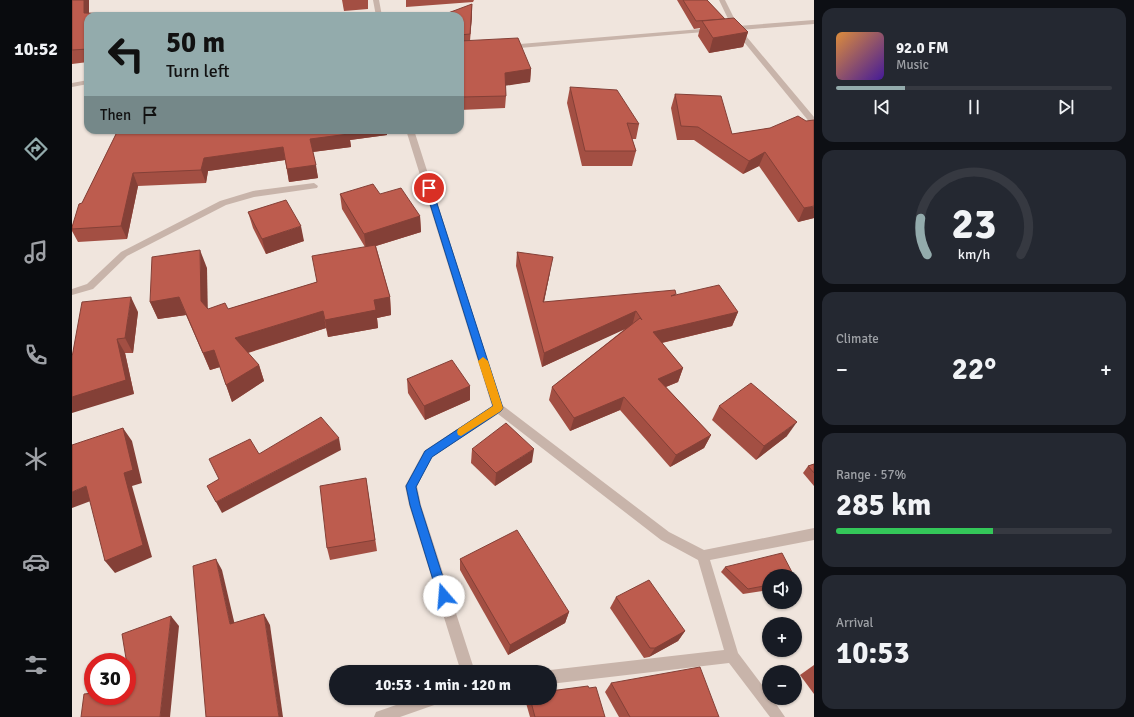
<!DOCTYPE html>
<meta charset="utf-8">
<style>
body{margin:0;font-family:Signika,sans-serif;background:#242831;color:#f1f3f6;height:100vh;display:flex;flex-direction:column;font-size:15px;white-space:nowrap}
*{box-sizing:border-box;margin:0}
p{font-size:13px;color:#9ea1a6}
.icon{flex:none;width:22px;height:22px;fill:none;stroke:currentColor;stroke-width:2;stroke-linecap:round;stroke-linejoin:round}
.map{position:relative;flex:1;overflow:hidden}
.side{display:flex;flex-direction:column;gap:8px;padding:8px;background:#0d0f14;width:320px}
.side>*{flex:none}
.guide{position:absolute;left:12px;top:12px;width:380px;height:122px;border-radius:12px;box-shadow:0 1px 3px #0004;background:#93abac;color:#111;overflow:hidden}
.buttons{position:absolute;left:690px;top:569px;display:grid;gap:8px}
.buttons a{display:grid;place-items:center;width:40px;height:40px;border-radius:50%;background:#171b24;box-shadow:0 1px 3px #0004;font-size:20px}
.speed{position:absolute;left:12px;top:653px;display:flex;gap:8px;font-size:20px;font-weight:700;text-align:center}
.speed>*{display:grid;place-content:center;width:52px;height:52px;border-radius:50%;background:#171b24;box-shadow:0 1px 3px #0004;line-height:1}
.speed .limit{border:6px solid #d22;background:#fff;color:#111}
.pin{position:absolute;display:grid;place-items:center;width:34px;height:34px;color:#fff;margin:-17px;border:2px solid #fff;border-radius:50%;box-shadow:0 1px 4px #0007}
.me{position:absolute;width:44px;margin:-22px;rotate:342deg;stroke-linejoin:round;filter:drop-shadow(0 0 3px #0008)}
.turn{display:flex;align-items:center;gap:14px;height:84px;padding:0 16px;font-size:18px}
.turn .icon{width:52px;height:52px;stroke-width:2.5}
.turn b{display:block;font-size:28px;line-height:34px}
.then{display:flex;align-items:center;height:38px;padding:0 16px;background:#0003;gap:8px;font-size:15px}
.big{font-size:30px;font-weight:800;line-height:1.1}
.side .card{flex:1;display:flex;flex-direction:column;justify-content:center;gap:6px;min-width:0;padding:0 14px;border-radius:12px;background:#242831}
.side .dial{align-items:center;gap:0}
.dial svg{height:104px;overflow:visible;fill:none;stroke:#363941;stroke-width:7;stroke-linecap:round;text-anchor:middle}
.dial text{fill:#f1f3f6;stroke:none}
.song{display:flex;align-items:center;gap:12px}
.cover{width:48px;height:48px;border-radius:6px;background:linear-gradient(135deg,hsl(30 70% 55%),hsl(260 70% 35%))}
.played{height:4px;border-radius:2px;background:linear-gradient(90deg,#93abac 25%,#363941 25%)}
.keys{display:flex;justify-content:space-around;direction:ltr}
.heat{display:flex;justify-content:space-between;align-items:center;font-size:22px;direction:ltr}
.charge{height:6px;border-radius:3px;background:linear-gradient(90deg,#34c759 57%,#363941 0)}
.trip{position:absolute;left:257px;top:665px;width:228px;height:40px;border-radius:20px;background:#171b24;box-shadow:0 1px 3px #0004;font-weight:800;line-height:40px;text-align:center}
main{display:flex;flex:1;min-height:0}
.dock{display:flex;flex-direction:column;width:72px;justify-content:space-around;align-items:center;background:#090b0e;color:#9ea1a6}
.dock .icon{width:28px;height:28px}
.dock .active{color:#93abac}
.dock b{font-size:18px;color:#f1f3f6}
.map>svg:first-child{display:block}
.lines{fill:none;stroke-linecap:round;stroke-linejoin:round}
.minor{fill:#c8b4aa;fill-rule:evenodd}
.wall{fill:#a34f43}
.shaded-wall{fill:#844037}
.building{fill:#bd5c4e;stroke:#844037}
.route{fill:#1a73e8;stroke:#114b97}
.slow{fill:#f59e0b}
</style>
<main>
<nav class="dock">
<b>10:52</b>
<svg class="icon active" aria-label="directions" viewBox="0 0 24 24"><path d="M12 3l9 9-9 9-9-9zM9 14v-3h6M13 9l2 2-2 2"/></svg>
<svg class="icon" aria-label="music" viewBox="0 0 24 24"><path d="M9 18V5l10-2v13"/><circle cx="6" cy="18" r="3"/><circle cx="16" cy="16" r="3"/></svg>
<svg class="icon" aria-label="phone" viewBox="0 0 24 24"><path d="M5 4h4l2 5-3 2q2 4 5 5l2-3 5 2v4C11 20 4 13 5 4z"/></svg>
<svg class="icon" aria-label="climate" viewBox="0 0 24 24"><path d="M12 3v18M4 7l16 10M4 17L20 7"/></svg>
<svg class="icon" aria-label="car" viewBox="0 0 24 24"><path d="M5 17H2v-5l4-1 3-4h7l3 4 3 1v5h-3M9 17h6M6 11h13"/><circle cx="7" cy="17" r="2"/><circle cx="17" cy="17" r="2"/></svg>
<svg class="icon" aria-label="filters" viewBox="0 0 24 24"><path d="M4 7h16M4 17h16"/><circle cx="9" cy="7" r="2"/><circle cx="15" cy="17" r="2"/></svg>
</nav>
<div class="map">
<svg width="742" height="717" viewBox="0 0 742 717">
<rect width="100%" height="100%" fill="#f0e5dd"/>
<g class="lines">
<!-- minor -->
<g class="minor">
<polygon points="301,0 307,0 310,16 304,16"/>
<polygon points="647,0 653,0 666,26 742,20 742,24 669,30 742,117 742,124 739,124 663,31 657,30 657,28 660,27"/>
<polygon points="641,28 643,29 643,31 436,49 433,47 436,45"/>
<polygon points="16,80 16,84 0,87 0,83"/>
<polygon points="334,130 342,130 430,405 597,532 632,550 742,528 742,540 638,560 666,653 697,694 697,698 700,698 713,717 698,717 657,663 478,684 478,672 474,672 478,670 652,650 626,560 589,540 426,414 360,457 345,486 349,505 403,672 389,672 337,505 333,486 352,451 420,406"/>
<polygon points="242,183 246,186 245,188 182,197 154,205 55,256 21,289 0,295 0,289 15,284 49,252 148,201 181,191"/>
<polygon points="344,698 370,698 368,703 328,717 302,717 304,712"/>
</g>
</g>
<!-- wall -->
<g class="wall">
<polygon points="0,0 16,16 16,62 0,64"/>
<polygon points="270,0 296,0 296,9 272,11"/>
<polygon points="334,0 402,0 401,2 334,7"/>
<polygon points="605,0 635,0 653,19 676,32 671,47 637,53 626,36 628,28 622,29"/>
<polygon points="400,4 400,16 398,41 459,69 458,82 433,85 434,96 433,108 388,110 388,16"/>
<polygon points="498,87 567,124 564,139 560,139 564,151 560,166 510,166 495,103"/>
<polygon points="603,94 660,134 698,128 742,218 726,222 687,166 671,174 622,140 605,140 599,108"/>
<polygon points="46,130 315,135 278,140 279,147 241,152 246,178 217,182 213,160 136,171 134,183 66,186 55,239 6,242 0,231 0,227 10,203"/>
<polygon points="268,194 308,194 348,216 349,232 304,246 318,297 319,315 305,318 306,328 256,337 254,328 176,353 187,365 192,381 160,402 148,367 138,370 114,315 86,319 78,302 135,268 135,308 136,309 156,309 245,282 293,247 270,209"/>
<polygon points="176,212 232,241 194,254 181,228"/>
<polygon points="445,252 478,272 472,302 604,295 666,312 660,326 590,343 611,368 606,382 594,387 639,435 632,448 598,467 548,410 498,431 477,400 480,387 554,328 470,367 444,266"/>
<polygon points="66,312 61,353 53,353 62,394 0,357"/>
<polygon points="335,379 398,386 398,400 353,420 336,393"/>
<polygon points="647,406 715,436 684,460 640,420"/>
<polygon points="400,449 460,462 423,486 399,463"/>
<polygon points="742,464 742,486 731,473 736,466"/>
<polygon points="294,478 305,551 258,560 255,548"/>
<polygon points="388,559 497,612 493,623 436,655 388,570"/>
<polygon points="653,567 697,576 697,590 671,594 649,572"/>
<polygon points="544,597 613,631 606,641 577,657 572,658 538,608"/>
<polygon points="742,665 742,694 728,675"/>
<polygon points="539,683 647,717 547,717 533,692"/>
<polygon points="517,688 533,717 458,717 454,703 456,698 478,698"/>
</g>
<!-- shaded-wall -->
<g class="shaded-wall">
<polygon points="12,0 17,0 17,16 12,13"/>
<polygon points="400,4 400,16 397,46 398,34"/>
<polygon points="676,32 671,47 637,53 641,38"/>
<polygon points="459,69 458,82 432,86 433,73"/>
<polygon points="276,130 315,130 315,135 278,140 279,147 240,152 238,139"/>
<polygon points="211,147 213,160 136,171 134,183 129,170 132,158"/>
<polygon points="693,152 687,166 671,174 677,161"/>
<polygon points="244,165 246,178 217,182 215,169"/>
<polygon points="61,173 66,186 55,239 49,226"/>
<polygon points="742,206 742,218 726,222 732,208"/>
<polygon points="348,216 349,232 294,249 292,234"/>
<polygon points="229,226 232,241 194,254 190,239"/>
<polygon points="128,250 135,268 136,319 129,301"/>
<polygon points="481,257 478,272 469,316 471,302"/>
<polygon points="59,297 66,312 61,353 53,338"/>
<polygon points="107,297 114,315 86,319 78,302"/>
<polygon points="318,297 319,315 305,318 306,328 256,337 253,320 302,300"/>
<polygon points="251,311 254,328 168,355 163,338"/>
<polygon points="564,311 560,326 470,367 472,353"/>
<polygon points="666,312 660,326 576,346 581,332"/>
<polygon points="45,339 53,353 62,394 0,413 0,397"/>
<polygon points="142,350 148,367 138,370 131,353"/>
<polygon points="187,365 192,381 160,402 154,385"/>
<polygon points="611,368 606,382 581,392 586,379"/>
<polygon points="398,386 398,400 353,420 352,406"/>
<polygon points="552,397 548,410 498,431 502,418"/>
<polygon points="725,422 715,436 684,460 692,446"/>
<polygon points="51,428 60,441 70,483 60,486 80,557 43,573 33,561"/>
<polygon points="639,435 632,448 598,467 604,455"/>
<polygon points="267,438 269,450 150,513 144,502"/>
<polygon points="462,449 460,462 423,486 424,473"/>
<polygon points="14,486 24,499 0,508 0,492"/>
<polygon points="144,559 150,570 165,634 158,624"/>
<polygon points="497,612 493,623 436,655 438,645"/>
<polygon points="192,614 198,625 211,717 207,717"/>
<polygon points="99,616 107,626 98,717 88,717"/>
<polygon points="613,631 606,641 577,657 583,648"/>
</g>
<!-- building -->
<g class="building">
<polygon points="0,0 12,0 12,13 99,15 99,16 16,16 16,49 0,50"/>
<polygon points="611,0 635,0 653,19 624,21"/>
<polygon points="400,4 398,34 388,35 388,16 368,16"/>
<polygon points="662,18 676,32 641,38 630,21"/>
<polygon points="446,38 459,69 433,73 434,96 388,97 388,41"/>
<polygon points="498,87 545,90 567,124 555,123 564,151 513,151"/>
<polygon points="603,94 649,96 660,134 698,128 726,116 734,121 742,120 742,206 732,208 693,152 677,161 626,127 609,126"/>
<polygon points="46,130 276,130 277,134 238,139 244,165 215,169 211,147 132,158 129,170 61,173 49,226 0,229 0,227 7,204 10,203"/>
<polygon points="301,184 308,194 329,188 348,216 292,234 268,194"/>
<polygon points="214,200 229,226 190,239 176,212"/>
<polygon points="303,245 318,297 302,300 304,310 253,320 251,311 163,338 187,365 154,385 142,350 131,353 107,297 78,302 80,257 128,250 129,301 136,309 153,303 156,309 245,282 240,256"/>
<polygon points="445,252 481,257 471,302 603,290 604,294 599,296 647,285 666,312 581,332 611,368 586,379 639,435 604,455 552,397 502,418 480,387 568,318 570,320 564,311 472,353"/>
<polygon points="59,297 53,338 45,339 54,380 0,397 0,357 10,302"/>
<polygon points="380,360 398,386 352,406 335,379"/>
<polygon points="679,383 725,422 692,446 647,406"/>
<polygon points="249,417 267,438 144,502 135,486 147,479 137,459 178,439 187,454"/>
<polygon points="434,423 462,449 424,473 400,449"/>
<polygon points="51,428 61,470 52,473 71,545 33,561 14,486 0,492 0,445"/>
<polygon points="742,464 742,473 736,466"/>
<polygon points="294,478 303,540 255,548 248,486"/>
<polygon points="445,530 497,612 438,645 388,559"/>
<polygon points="710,553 722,576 697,576 697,585 676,589 653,567"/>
<polygon points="144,559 158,624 192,614 207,717 134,717 121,566"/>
<polygon points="577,580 613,631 583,648 578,648 544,597"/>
<polygon points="99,616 88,717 9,717 12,694 21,693 21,696 55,696 55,689 59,689 50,634"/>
<polygon points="628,667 647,717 558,717 539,683"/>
<polygon points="516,686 517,688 524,687 533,717 463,717 458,698 478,698 478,691"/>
</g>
<!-- route -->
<polygon class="route" points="357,186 360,188 431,408 429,411 360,457 344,487 348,505 377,596 376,600 372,602 368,600 366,596 338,505 334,486 353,451 421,406 353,188"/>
<!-- slow -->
<polygon class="slow" points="411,357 416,361 431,408 429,411 389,436 386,435 385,432 386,429 421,406 406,361"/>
</svg>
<div class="buttons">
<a><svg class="icon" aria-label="sound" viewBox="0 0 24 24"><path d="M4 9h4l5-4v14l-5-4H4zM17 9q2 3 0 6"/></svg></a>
<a>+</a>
<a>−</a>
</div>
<div class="speed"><div class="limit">30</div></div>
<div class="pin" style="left:357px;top:188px;background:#d93025"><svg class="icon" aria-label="arrive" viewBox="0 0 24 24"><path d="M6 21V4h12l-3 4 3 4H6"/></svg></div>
<svg class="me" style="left:372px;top:596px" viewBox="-20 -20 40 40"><circle r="19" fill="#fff"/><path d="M0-13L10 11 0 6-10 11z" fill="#1a73e8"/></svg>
<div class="trip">10:53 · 1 min · 120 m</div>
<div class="guide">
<div class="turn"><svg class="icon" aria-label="left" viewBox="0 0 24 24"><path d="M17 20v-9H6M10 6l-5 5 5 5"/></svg><div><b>50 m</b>Turn left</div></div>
<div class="then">Then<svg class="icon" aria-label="arrive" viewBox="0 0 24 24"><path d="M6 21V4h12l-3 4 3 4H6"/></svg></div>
</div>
</div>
<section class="side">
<div class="card">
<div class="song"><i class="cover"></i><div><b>92.0 FM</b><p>Music</p></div></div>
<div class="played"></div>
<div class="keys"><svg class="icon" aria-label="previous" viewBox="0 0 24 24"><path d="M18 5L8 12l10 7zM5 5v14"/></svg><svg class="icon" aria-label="pause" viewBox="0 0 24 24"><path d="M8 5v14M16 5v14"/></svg><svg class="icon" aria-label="next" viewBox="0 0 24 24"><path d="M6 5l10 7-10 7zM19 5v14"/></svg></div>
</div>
<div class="card dial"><svg viewBox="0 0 100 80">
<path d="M14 69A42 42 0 1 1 86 69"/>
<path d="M14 69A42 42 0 0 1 9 41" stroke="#93abac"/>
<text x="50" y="56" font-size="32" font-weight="700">23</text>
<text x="50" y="72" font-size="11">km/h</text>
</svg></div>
<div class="card"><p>Climate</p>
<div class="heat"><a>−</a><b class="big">22°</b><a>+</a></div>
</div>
<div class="card"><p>Range · 57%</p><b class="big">285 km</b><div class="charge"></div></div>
<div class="card"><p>Arrival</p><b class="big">10:53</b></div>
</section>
</main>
